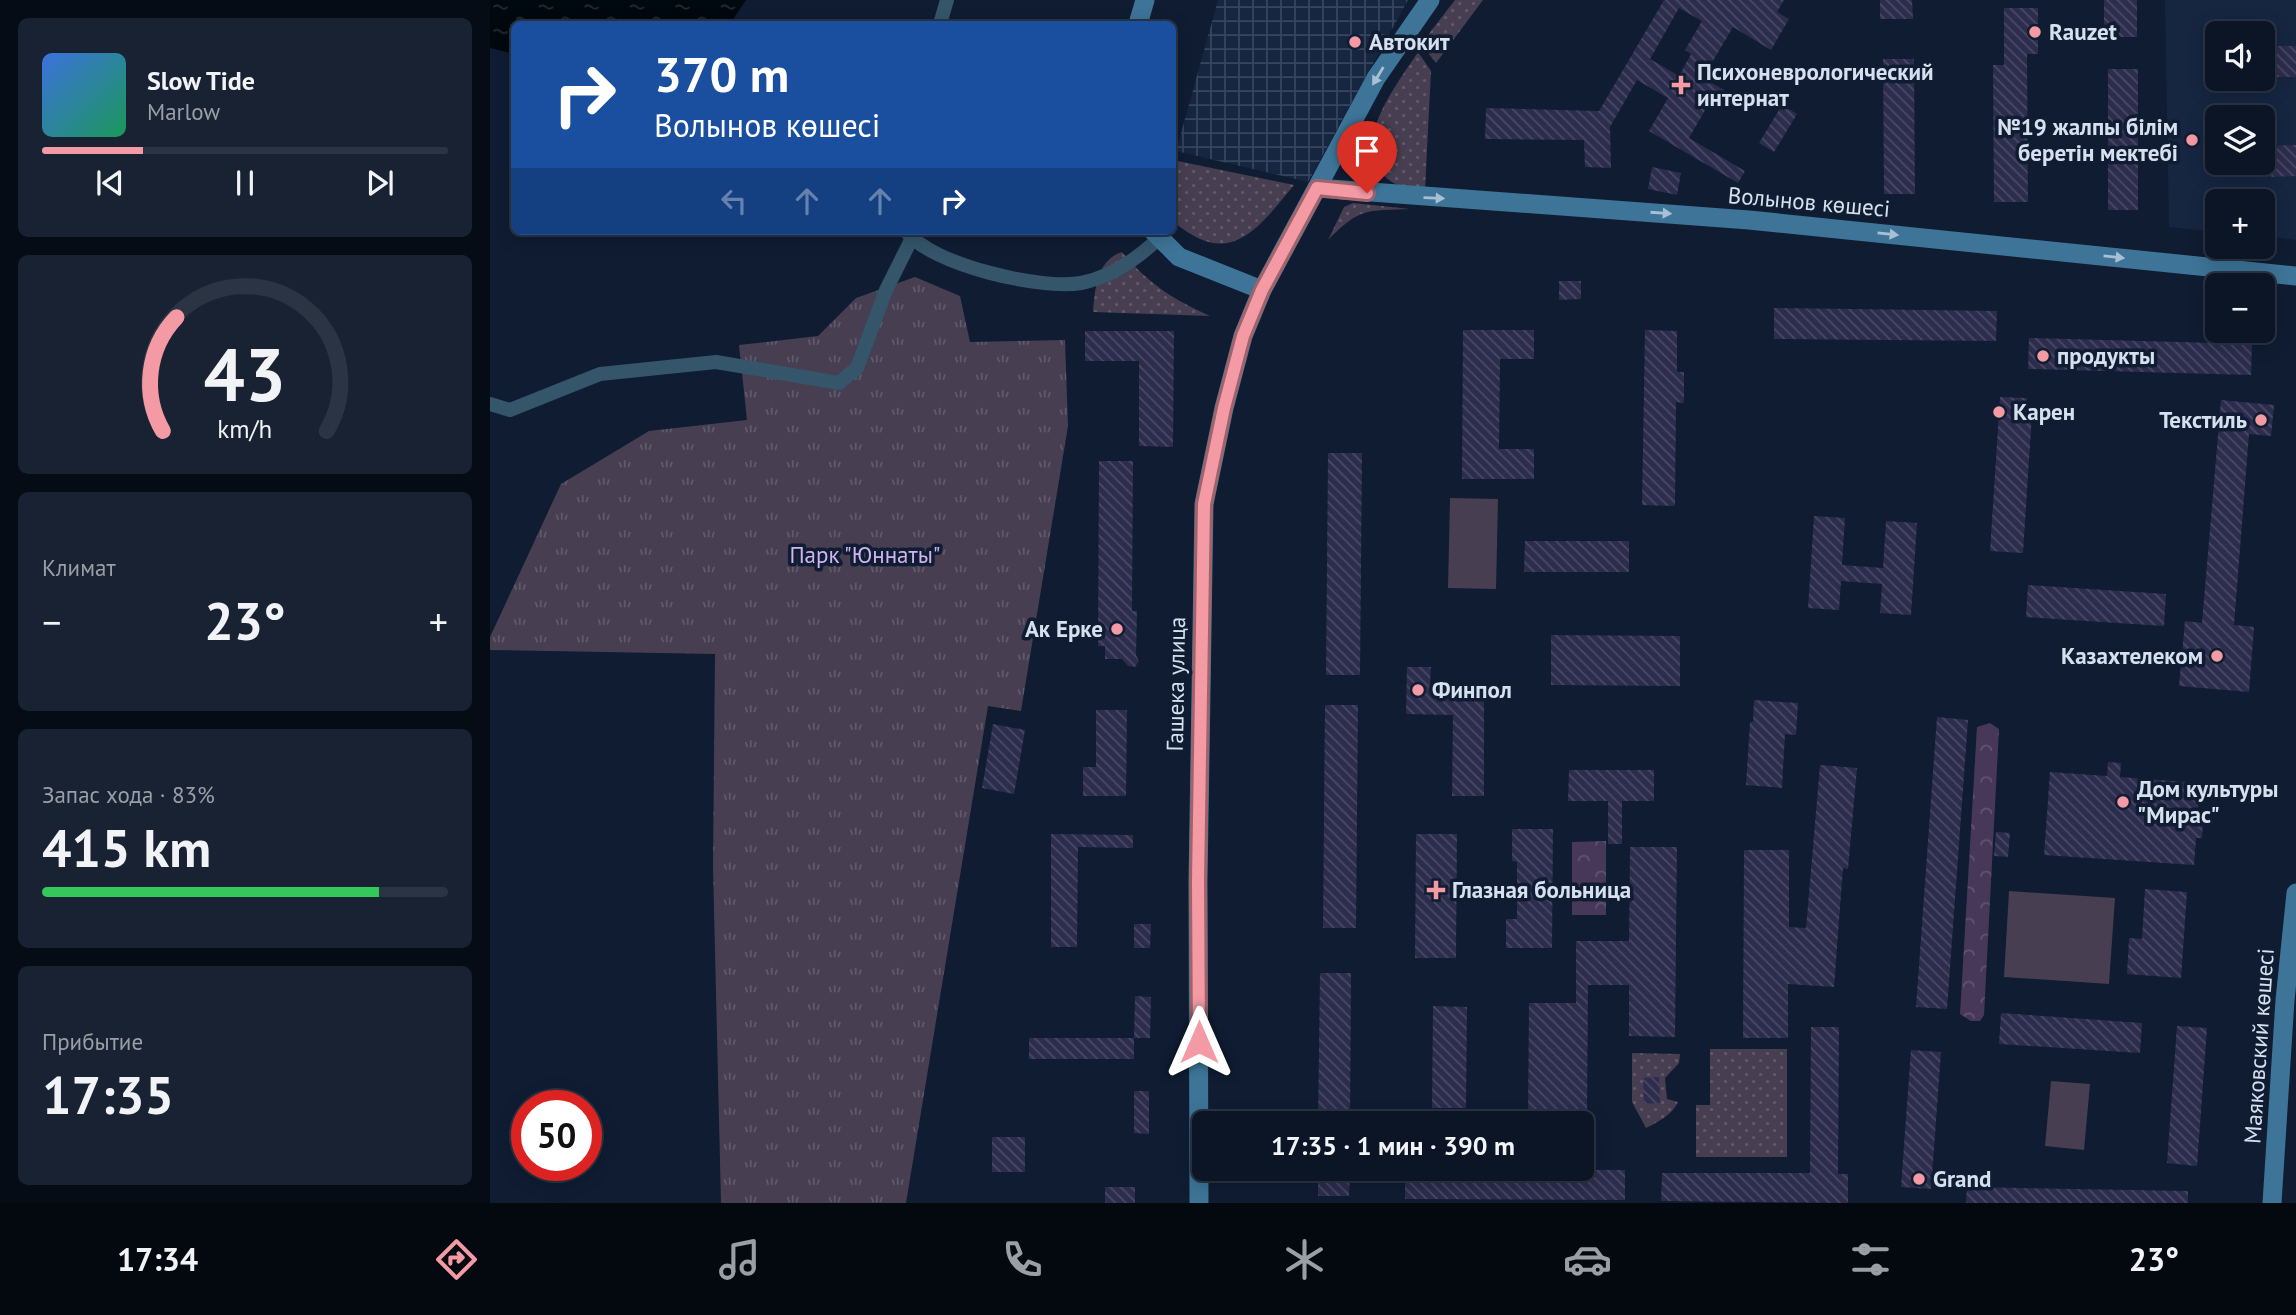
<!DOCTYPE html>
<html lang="ru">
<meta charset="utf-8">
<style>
body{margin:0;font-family:"PT Sans",sans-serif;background:#192232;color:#f1f3f6;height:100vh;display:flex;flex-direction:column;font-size:26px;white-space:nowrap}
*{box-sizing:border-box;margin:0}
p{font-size:23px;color:#9a9fa7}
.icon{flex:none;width:38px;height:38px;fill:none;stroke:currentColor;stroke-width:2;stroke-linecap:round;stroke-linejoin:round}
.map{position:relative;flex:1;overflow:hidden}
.details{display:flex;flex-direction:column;gap:18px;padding:18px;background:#060c15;width:490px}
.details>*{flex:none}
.banner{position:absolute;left:21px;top:21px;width:665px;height:214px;border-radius:10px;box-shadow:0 4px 18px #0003,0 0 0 2px #2b3443;background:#1a4fa0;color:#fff;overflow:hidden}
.controls{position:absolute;left:1715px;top:21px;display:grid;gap:14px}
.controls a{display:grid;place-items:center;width:70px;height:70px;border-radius:10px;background:#0b1526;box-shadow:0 4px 18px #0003,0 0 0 2px #2b3443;font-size:35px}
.speed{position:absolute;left:21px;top:1090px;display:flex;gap:14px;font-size:35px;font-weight:700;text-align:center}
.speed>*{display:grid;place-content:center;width:91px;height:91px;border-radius:50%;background:#0b1526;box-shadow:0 4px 18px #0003,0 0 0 2px #2b3443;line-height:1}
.speed .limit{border:10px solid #d22;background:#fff;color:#111}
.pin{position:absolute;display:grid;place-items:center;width:60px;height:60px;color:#fff;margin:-72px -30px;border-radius:50% 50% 50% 0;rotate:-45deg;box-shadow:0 0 7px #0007}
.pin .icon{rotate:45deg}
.me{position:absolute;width:77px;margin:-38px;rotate:0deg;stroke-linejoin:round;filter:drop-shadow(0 0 5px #0008)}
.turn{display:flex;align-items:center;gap:24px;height:147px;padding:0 28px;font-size:32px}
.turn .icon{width:91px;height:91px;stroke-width:2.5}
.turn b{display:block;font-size:49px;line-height:60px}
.lanes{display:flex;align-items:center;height:66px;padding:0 28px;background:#0003;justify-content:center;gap:35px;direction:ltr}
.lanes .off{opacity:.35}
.big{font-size:52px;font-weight:800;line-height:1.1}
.details .card{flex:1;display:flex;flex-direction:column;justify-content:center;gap:10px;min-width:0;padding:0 24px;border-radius:10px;background:#192232}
.details .dial{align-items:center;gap:0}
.dial svg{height:182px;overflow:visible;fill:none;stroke:#2b3443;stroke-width:7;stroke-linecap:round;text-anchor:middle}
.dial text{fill:#f1f3f6;stroke:none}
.song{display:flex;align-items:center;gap:21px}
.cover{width:84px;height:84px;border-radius:10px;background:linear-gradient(135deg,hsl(220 70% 55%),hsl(150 70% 35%))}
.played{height:7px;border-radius:4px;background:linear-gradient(90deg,#f49aa5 25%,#2b3443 25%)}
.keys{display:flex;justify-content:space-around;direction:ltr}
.heat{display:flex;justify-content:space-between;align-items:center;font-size:38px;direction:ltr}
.charge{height:10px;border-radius:5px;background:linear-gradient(90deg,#34c759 83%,#2b3443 0)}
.trip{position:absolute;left:702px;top:1111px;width:402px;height:70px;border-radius:10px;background:#0b1526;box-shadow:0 4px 18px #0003,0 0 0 2px #2b3443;font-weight:800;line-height:70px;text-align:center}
.tab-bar{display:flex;height:112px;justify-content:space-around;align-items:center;background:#04080f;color:#9a9fa7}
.tab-bar .icon{width:49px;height:49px}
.tab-bar .on{color:#f49aa5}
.tab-bar b{font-size:32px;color:#f1f3f6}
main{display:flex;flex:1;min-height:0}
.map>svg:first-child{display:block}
.built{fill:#162641;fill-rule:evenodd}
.industrial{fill:url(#industrial-grid)}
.grass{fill:url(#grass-dots)}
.forest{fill:url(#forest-crowns)}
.park{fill:url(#park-tufts)}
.pitch{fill:#473e52}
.water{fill:url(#water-ripples)}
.building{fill:url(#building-back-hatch);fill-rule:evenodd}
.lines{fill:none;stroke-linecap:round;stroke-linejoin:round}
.street{stroke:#34556a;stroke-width:14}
.secondary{stroke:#3d7497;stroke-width:19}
.oneway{fill:#a8c0d5}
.route-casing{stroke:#9f646b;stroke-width:18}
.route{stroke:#f49aa5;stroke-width:12}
.poi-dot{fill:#f49aa5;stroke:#0f1c32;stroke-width:2.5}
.labels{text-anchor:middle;stroke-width:7;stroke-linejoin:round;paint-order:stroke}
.poi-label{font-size:23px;font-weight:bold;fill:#d6e0ef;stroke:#0f1c32;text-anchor:start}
.street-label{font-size:23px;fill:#d6e0ef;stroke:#0f1c32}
.park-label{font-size:23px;fill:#cfb5f0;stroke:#0f1c32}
</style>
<main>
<section class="details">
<div class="card">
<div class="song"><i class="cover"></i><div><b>Slow Tide</b><p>Marlow</p></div></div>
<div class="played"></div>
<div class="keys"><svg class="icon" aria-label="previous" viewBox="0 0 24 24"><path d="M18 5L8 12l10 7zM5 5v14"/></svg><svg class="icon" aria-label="pause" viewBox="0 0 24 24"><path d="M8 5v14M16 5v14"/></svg><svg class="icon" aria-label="next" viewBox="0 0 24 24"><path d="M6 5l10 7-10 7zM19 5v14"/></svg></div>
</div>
<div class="card dial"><svg viewBox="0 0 100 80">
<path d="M14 69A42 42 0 1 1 86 69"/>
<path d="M14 69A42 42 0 0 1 20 19" stroke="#f49aa5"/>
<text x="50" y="56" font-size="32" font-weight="700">43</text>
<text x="50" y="72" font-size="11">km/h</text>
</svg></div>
<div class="card"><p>Климат</p>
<div class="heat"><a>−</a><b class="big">23°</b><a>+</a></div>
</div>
<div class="card"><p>Запас хода · 83%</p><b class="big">415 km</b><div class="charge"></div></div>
<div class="card"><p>Прибытие</p><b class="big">17:35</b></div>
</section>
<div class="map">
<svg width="1806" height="1203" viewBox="0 0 1806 1203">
<defs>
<pattern id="industrial-grid" width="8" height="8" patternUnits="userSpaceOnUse" patternTransform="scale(1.75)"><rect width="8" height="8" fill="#162641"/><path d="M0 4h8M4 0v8" fill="none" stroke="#37455d"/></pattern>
<pattern id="grass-dots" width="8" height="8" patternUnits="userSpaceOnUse" patternTransform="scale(1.75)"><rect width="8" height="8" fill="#473e52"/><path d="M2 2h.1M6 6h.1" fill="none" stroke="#615a6b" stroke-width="1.8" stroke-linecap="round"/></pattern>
<pattern id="forest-crowns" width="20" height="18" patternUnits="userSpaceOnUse" patternTransform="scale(1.75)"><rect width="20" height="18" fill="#473859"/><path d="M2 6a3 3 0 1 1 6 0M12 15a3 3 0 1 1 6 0" fill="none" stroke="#615471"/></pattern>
<pattern id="park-tufts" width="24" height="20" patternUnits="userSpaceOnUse" patternTransform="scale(1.75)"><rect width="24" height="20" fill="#473e52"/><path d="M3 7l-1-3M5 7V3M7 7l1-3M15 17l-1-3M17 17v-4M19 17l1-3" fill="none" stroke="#615a6b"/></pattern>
<pattern id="water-ripples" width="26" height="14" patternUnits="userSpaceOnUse" patternTransform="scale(1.75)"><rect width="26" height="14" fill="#00090f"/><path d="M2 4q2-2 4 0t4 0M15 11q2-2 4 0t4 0" fill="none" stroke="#242d32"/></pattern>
<pattern id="building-back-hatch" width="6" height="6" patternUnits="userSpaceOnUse" patternTransform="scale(1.75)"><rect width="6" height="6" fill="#2c2c4d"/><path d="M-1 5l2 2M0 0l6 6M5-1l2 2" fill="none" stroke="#4a4a67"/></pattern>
</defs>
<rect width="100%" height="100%" fill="#0f1c32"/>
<!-- built -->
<path class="built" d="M1675,0H1806V240L1773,236V201H1727V232L1679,227ZM1727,33H1773V79H1727ZM1727,117H1773V163H1727Z"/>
<!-- industrial -->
<polygon class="industrial" points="728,0 918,0 818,182 686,151"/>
<!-- grass -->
<g class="grass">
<polygon points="965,0 993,0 946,63 931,44"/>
<path d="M928,52L941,71L935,190C926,189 916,188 908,185C902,183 895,177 891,173C861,142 910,80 928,52Z"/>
<path d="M683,160L804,185C767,230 739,270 683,221Z"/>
<path d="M863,203L920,209C876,211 871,207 838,240L854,207Z"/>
<path d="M632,252C660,285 681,298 720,316L603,312C605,289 607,260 632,252Z"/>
<polygon points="1220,1049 1297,1049 1297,1157 1206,1157 1206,1105 1220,1105"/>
<path d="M1142,1053L1190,1054L1189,1063L1175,1078L1177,1099L1188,1102C1182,1115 1168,1122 1156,1128L1142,1102Z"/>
</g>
<!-- forest -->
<g class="forest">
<polygon points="1500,723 1509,729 1494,1015 1490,1021 1481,1021 1470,1014 1487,727"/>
<polygon points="1116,841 1116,915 1082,915 1082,842"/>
</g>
<!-- park -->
<polygon class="park" points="425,277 470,296 480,342 575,340 578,426 531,711 498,706 416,1203 231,1203 223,866 225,654 0,650 0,637 71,484 159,431 257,420 249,345 328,336 366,298"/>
<!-- pitch -->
<g class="pitch">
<polygon points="960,498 1008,499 1006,589 958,588"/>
<polygon points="1519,891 1625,898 1619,984 1514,977"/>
<polygon points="1561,1081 1600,1084 1594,1150 1555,1146"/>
</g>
<!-- water -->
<polygon class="water" points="0,0 256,0 240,24 24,24 24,54 0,48"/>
<!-- building -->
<g class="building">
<path d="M1174,0H1294L1287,12L1299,19L1281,50L1243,27L1213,78L1234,90L1226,104L1223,102L1221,107L1218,105L1199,138L1255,171L1248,183L1159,131L1178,98L1147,80L1120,127L1121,168L1095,167L1094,140L995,139L996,108L1109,111ZM1189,8L1212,21L1195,50L1201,54L1189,76L1160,59Z"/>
<polygon points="1390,0 1422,0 1423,19 1390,19"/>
<rect x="1614" y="0" width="33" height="37"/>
<polygon points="1514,8 1548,8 1548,54 1537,54 1538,202 1504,202 1503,65 1514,65"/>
<polygon points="1777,46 1806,46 1806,77 1778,77"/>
<polygon points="1393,59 1424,59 1425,194 1394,194"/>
<rect x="1618" y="69" width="30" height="141"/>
<polygon points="1292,105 1307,114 1284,152 1269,143"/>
<polygon points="1806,145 1806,176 1781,177 1781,146"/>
<polygon points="1162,167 1191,173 1187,195 1158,189"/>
<polygon points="1069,281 1091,281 1091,299 1069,300"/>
<polygon points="1284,308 1507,311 1506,341 1284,339"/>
<polygon points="973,330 1044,330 1044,359 1010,359 1009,449 1044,449 1044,479 972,479"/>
<polygon points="1155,330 1187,331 1187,372 1194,372 1194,403 1186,402 1185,506 1152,505"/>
<polygon points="595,331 684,331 683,447 649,446 649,361 595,361"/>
<polygon points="1539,338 1762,344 1761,375 1538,369"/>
<polygon points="1510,397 1537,398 1536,413 1542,414 1533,553 1500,551"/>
<polygon points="1731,400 1784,405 1781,436 1759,434 1744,625 1764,627 1759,692 1689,686 1695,621 1712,623"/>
<polygon points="838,453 872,453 870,675 836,675"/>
<polygon points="609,461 643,461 642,611 647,611 646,655 649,661 645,667 638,666 632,659 615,659 615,646 608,646"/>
<polygon points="1324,516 1355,518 1352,565 1393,568 1396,521 1427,523 1421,615 1390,613 1392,584 1351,581 1349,610 1318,608"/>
<polygon points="1035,541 1139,541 1139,572 1034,572"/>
<polygon points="1538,585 1676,594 1674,626 1536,617"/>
<polygon points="1061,635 1190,636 1190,686 1061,685"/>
<polygon points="917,667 941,667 940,683 994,684 994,796 962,796 963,715 916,714"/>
<polygon points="1264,700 1308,703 1306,735 1295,734 1292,788 1256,785 1260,722 1263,722"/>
<polygon points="835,705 868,705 866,928 833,928"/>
<polygon points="606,710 637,710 636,796 593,796 593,767 606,767"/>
<polygon points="1447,717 1478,720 1457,1009 1426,1007"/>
<polygon points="503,724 535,730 524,794 492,788"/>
<polygon points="1618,762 1631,763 1630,777 1710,783 1707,820 1713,821 1712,838 1706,838 1704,865 1554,855 1560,772 1617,776"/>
<polygon points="1330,765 1367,768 1358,869 1353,868 1344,987 1298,984 1298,1038 1253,1038 1254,850 1299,850 1299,927 1316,928"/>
<polygon points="1079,770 1164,770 1164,801 1132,801 1132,844 1118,844 1118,801 1078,801"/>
<polygon points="1022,829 1063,829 1062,948 1016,948 1016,919 1027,919 1027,862 1022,861"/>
<polygon points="1506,832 1520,833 1518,857 1504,856"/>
<polygon points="561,834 643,835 643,848 588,847 587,947 561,947"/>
<polygon points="926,834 967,834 966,958 925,958"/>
<polygon points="1140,847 1187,847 1185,1037 1139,1036 1139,985 1098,985 1097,1119 1038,1118 1039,1003 1086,1003 1086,941 1139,941"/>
<polygon points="1655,889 1697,892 1691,978 1637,974 1639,938 1652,939"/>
<polygon points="644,924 661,924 660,948 644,948"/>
<polygon points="830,973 861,973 860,1124 828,1124"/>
<polygon points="645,996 661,997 660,1038 644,1038"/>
<polygon points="943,1006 977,1007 976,1108 942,1108"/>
<polygon points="1511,1013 1652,1023 1650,1053 1509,1044"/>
<polygon points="1687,1026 1717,1028 1707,1166 1677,1163"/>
<polygon points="1321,1027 1349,1027 1348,1174 1358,1174 1358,1203 1171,1201 1172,1173 1320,1173"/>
<rect x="539" y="1038" width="105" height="21"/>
<polygon points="1421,1050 1451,1052 1441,1189 1411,1187"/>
<polygon points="1169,1077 1170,1103 1154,1104 1153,1078"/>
<polygon points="644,1091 659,1091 659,1134 644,1133"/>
<rect x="502" y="1137" width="33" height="35"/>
<polygon points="828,1169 860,1169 859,1196 828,1196"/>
<polygon points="915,1169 1135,1170 1135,1200 915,1199"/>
<rect x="615" y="1187" width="30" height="16"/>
<polygon points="1477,1187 1698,1191 1698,1203 1476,1203"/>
</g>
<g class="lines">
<!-- street -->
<g class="street">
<polyline points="450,24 457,0"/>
<path d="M416,231C441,265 551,290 591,283C622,277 647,259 669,238"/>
<polyline points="0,404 20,410 110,374 226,362 349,383 367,368 396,290 422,238"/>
</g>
<!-- secondary -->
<g class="secondary">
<polyline points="648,24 655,0"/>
<polyline points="827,188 1259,220 1806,276"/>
<polyline points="663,231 689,257 772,290"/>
<polyline points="709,1203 708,881 714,504 734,408 753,336 772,290 886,78 940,0"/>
<polyline points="1782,1203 1795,1000 1806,893"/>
</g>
</g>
<!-- one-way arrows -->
<defs><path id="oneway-solid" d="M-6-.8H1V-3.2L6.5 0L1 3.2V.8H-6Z" transform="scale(1.75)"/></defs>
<g class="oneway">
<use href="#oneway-solid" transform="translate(888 76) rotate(121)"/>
<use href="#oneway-solid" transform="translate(944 198) rotate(2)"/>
<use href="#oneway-solid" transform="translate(1171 213) rotate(4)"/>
<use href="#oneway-solid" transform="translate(1398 234) rotate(6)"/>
<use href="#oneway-solid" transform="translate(1624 257) rotate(6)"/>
</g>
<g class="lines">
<defs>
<polyline id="route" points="709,1042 708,881 714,504 734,408 753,336 772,290 827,188 877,193"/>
</defs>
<!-- route casing -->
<use href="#route" class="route-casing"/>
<!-- route -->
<use href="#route" class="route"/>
</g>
<!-- markers -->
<g class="poi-dot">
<circle cx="1545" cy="32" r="7"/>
<circle cx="865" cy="42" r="7"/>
<path d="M1187.5 74.5h7v7h7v7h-7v7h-7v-7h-7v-7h7z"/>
<circle cx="1702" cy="140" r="7"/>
<circle cx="1553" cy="356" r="7"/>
<circle cx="1509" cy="412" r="7"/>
<circle cx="1771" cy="420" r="7"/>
<circle cx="627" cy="629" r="7"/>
<circle cx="1727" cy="656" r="7"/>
<circle cx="928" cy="690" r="7"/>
<circle cx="1633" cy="802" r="7"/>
<path d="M942.5 879.5h7v7h7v7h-7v7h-7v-7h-7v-7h7z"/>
<circle cx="1429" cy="1179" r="7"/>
</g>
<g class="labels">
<!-- poi labels -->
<g class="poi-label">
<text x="1559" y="40">Rauzet</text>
<text x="879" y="50">Автокит</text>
<text x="1207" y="80">Психоневрологический<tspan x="1207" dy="26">интернат</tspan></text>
<text x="1688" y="135" text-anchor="end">№19 жалпы білім<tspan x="1688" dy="26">беретін мектебі</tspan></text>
<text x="1567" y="364">продукты</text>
<text x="1523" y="420">Карен</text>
<text x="1757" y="428" text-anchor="end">Текстиль</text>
<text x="613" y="637" text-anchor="end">Ак Ерке</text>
<text x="1713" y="664" text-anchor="end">Казахтелеком</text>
<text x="942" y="698">Финпол</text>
<text x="1647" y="797">Дом культуры<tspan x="1647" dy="26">"Мирас"</tspan></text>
<text x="962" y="898">Глазная больница</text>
<text x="1443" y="1187">Grand</text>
</g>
<!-- street labels -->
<g class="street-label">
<text transform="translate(1319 202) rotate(5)" y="8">Волынов көшесі</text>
<text transform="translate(686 684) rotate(-89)" y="8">Гашека улица</text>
<text transform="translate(1769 1046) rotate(-86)" y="8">Маяковский көшесі</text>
</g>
<!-- park labels -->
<g class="park-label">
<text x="375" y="563">Парк "Юннаты"</text>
</g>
</g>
</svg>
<div class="controls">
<a><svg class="icon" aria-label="sound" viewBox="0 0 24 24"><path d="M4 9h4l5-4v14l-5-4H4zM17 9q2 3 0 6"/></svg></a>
<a><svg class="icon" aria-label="layers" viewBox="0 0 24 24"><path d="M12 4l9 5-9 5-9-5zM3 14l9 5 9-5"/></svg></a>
<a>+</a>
<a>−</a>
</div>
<div class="speed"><div class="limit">50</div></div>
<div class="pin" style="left:877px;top:193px;background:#d93025"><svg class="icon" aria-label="arrive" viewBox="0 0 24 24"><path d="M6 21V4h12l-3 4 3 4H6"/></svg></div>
<svg class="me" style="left:709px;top:1042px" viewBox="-20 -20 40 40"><path d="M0-17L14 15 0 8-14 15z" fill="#f49aa5" stroke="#fff" stroke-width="4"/></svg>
<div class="trip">17:35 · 1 мин · 390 m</div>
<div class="banner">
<div class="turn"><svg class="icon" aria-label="right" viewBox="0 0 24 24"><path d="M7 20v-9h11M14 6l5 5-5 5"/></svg><div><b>370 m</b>Волынов көшесі</div></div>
<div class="lanes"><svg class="icon off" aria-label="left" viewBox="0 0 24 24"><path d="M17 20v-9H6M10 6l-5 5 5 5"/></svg><svg class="icon off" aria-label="ahead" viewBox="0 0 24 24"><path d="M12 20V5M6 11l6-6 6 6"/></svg><svg class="icon off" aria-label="ahead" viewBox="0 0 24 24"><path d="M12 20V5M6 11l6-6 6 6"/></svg><svg class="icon" aria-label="right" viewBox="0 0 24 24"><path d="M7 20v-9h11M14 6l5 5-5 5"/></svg></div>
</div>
</div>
</main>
<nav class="tab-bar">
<b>17:34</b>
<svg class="icon on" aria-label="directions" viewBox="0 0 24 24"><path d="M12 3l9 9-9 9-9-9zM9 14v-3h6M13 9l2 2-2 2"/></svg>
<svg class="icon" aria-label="music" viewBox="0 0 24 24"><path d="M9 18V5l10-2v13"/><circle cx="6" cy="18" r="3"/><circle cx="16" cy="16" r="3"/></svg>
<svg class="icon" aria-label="phone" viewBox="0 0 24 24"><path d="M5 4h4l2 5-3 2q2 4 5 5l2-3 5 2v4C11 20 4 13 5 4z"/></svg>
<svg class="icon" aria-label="climate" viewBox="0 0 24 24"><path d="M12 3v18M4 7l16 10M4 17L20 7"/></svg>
<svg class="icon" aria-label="car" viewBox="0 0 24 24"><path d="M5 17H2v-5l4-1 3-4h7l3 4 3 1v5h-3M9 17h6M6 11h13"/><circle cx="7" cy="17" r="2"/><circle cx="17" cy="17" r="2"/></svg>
<svg class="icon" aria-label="filters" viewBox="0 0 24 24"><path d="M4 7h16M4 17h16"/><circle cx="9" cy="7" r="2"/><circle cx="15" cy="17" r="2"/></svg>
<b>23°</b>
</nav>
